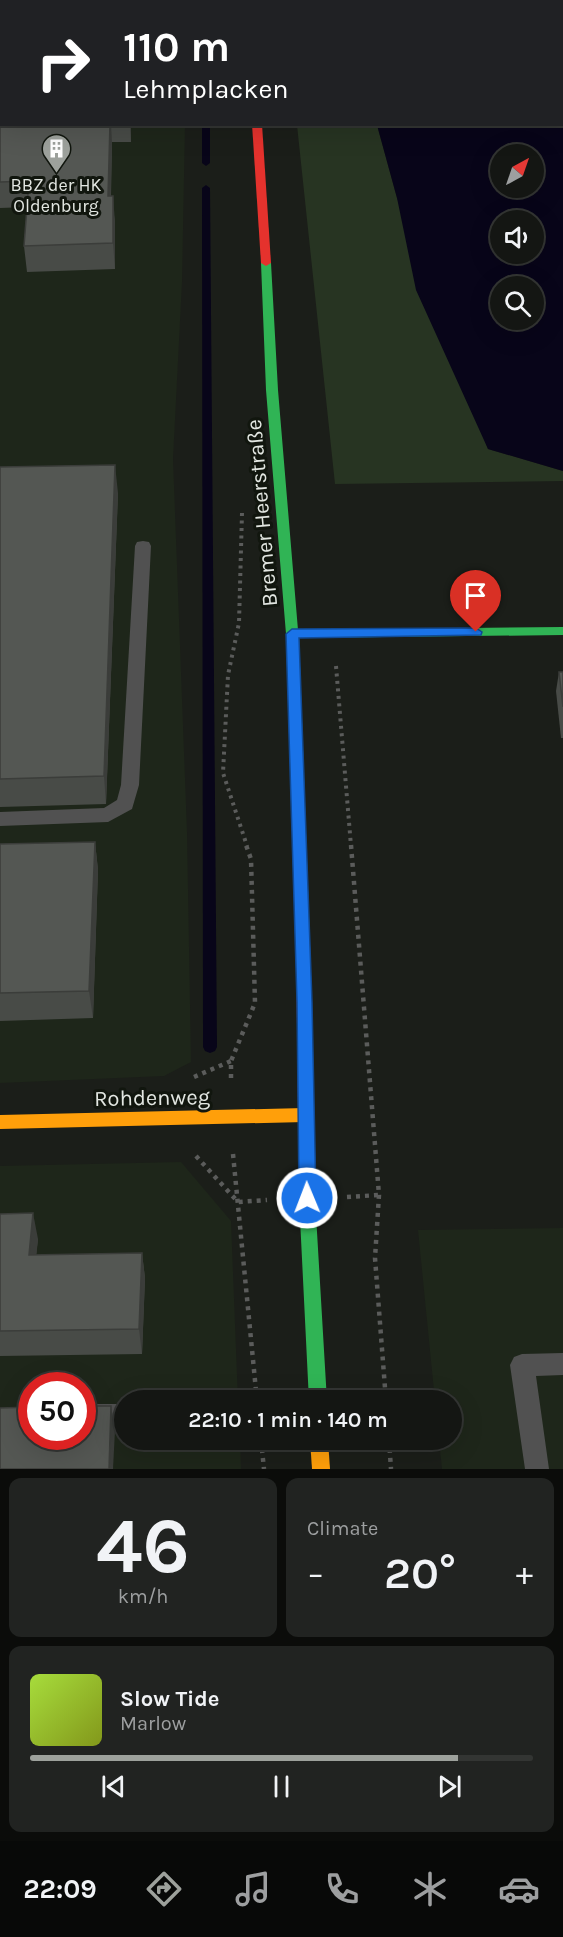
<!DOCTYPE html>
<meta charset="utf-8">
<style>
body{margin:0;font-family:Karla,sans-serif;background:#212321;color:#f1f3f6;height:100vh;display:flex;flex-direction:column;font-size:22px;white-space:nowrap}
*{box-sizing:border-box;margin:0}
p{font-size:20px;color:#9d9fa0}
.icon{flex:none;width:33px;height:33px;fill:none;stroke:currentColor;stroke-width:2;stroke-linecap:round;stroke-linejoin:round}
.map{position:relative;height:1469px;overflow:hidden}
.sheet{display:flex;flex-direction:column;gap:9px;padding:9px;background:#0b0c0a;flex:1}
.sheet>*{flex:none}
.top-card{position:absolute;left:0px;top:0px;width:564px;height:126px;box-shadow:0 6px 24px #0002,0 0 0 2px #333533;background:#202124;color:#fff;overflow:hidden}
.needle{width:39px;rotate:40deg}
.fabs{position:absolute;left:490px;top:144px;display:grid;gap:12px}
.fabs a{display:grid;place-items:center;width:54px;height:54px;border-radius:50%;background:#141613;box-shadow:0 6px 24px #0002,0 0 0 2px #333533;font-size:30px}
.speed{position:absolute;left:18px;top:1372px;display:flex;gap:12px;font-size:30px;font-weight:700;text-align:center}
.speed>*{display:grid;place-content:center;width:78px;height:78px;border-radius:50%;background:#141613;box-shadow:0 6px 24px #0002,0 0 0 2px #333533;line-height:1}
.speed .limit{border:9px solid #d22;background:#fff;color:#111}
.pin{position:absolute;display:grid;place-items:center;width:51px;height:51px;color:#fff;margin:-62px -26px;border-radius:50% 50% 50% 0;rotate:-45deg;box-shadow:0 0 6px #0007}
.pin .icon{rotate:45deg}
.me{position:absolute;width:66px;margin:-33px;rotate:359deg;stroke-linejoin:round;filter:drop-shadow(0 0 4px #0008)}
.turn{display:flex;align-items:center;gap:21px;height:126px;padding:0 24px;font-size:27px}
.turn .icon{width:78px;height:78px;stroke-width:2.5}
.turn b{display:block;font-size:42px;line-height:51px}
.big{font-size:45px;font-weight:600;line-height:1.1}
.sheet .tile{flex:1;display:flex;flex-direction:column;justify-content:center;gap:9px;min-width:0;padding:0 21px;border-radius:12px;background:#212321}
.sheet .dial{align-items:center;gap:0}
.dial b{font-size:78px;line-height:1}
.song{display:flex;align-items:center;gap:18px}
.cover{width:72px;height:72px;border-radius:9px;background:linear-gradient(135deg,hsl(80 70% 55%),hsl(70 70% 35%))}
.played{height:6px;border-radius:3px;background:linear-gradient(90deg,#9da19c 85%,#333533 85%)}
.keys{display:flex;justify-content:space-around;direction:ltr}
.heat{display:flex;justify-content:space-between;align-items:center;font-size:33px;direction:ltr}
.sheet .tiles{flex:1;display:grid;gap:9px;grid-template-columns:1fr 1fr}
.tile:last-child{grid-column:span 2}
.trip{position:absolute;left:114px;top:1390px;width:348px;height:60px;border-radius:30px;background:#141613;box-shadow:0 6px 24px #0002,0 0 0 2px #333533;font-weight:600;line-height:60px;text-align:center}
.menu{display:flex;height:96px;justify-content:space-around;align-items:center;background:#080908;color:#9d9fa0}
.menu .icon{width:42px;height:42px}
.menu .selected{color:#9da19c}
.menu b{font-size:27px;color:#f1f3f6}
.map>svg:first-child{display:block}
.built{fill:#1e261a;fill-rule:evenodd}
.green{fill:#273422}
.water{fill:#080519;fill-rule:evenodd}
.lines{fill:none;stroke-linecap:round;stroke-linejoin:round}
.stream{fill:#080519;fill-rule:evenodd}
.canal{fill:#080519;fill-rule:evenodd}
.path-far1{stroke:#5b5c5b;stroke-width:4;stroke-dasharray:3 4.5;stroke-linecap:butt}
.path{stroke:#5b5c5b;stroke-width:4.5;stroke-dasharray:4 5;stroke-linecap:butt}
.lane{fill:#515151;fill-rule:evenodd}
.fast{fill:#30b455;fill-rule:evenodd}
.slow{fill:#ff9f0a;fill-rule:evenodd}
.jam{fill:#e5322d;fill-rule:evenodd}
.wall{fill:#484b47}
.shaded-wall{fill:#3b3d3a}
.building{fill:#545753;stroke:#3b3d3a;stroke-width:1.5}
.route{fill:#1a73e8;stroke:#114b97;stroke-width:1.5}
.labels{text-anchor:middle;stroke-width:6;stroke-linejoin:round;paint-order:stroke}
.far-poi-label{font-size:18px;fill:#e3e7e2;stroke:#11160e}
.street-label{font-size:22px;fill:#e3e7e2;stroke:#11160e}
</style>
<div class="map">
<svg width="563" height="1469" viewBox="0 0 563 1469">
<rect width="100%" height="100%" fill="#1b1e19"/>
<!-- built -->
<g class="built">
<polygon points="0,20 2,124 185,125 182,282 173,459 187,832 191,1062 164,1076 0,1083"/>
<path d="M181,1162L231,1221L238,1401H124V1440H240L241,1469H0V1166ZM32,1386H82V1437H32Z"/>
<polygon points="563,1228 563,1469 442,1469 439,1440 452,1440 452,1401 435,1401 418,1230"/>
</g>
<!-- green -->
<polygon class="green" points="297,125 377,125 397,198 488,449 563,471 563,481 335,484"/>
<!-- water -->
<path class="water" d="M373,0H563V471L488,449L416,290L397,198L377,125L562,124V2L371,1ZM501,154H534V188H501ZM501,220H534V254H501ZM501,286H534V320H501Z"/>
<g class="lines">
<!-- stream -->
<g class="stream">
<rect x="202" y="0" width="8" height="2"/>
<polygon points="202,124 210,124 210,163 206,166 202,163"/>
<polygon points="206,185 210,188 217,1047 215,1051 210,1053 205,1051 203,1047 202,188"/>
</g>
<!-- canal -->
<rect class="canal" x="0" y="6" width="2" height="16"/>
<!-- path-far1 -->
<g class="path-far1">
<polyline points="242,513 239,623 228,675 223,773 247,846"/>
<polyline points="336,666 351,846"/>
</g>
<!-- path -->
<g class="path">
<polyline points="351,845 379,1195 375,1258 386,1401"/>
<polyline points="194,1077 231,1061"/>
<polyline points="231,1078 231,1061 255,1003 251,859 246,845"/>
<polyline points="233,1154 257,1401"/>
<polyline points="196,1156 238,1202 267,1200"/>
<polyline points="347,1197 379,1195"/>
<polyline points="261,1440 264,1469"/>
<polyline points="389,1440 391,1469"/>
</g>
<!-- lane -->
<g class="lane">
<polygon points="143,541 149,542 151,546 139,785 132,809 108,822 0,826 0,812 104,808 117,800 121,785 135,546 137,542"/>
<polygon points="563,1353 563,1375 536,1376 549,1469 525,1469 510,1365 514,1357 522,1354"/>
<rect x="82" y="1404" width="42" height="24"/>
</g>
<!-- fast -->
<g class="fast">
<polygon points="266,260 271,263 278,390 298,630 563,627 563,635 299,638 310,945 308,949 303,951 298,949 296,945 286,634 266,390 261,263"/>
<polygon points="306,1097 312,1099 314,1104 315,1198 327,1401 309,1401 299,1198 298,1104 300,1099"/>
</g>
<!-- slow -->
<g class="slow">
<rect x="246" y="0" width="8" height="2"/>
<polygon points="305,1108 311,1110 313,1115 311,1120 305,1122 0,1129 0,1115"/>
<polygon points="310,1440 328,1440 330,1469 312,1469"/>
</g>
<!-- jam -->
<g class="jam">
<polygon points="252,124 262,124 271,263 266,266 261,263"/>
<polygon points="303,939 308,941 310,945 314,1104 312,1109 306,1111 300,1109 298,1104 296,945 298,941"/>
</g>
</g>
<!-- wall -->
<g class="wall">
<polygon points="0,23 2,124 131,124 131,142 112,142 111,196 115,222 115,269 27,272 24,246 27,207 0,208"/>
<polygon points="0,467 118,493 106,804 0,807"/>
<polygon points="559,672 563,672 563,738 561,738 556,691"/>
<polygon points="95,842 98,870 93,1018 0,1021 0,844"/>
<polygon points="0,1214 38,1239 36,1255 142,1253 145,1278 142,1354 0,1356"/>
</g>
<!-- shaded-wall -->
<g class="shaded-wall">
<polygon points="110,124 111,124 112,142 110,222 108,196"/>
<polygon points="130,124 131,124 131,142"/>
<polygon points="113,196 115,222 115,269 113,243"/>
<polygon points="115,465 118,493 106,804 104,776"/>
<polygon points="95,842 98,870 93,1018 89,991"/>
<polygon points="33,1213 38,1239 34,1280 29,1255"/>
<polygon points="142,1253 145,1278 142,1354 139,1329"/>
<polygon points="111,1406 115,1430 113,1469 109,1469"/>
</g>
<!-- building -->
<g class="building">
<polygon points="2,22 2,124 110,124 108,196 113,196 113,243 24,246 29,181 0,182 0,23"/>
<polygon points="115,465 104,776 0,779 0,467"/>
<polygon points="559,672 563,672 563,707"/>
<polygon points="95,842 89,991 0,993 0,844"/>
<polygon points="33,1213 29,1255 142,1253 139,1329 0,1331 0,1214"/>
<polygon points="82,1406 111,1406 109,1469 0,1469 0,1408 32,1407 32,1437 82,1437"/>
</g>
<!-- route -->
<polygon class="route" points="476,628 482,632 481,635 299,638 312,1002 316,1198 313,1204 307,1206 301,1204 299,1198 297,1002 286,634 292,629"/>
<!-- icons -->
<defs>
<symbol id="building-pin" viewBox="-11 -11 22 30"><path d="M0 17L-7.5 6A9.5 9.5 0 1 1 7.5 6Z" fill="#9da19c" stroke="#11160e"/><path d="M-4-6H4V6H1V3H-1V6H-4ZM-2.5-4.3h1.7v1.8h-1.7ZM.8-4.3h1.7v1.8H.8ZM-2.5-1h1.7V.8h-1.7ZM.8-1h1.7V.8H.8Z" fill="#fff"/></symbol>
</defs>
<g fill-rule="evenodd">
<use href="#building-pin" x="40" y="132" width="33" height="45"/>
</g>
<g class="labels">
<!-- far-poi labels -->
<g class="far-poi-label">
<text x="56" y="191">BBZ der HK<tspan x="56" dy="21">Oldenburg</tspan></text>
</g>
<!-- street labels -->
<g class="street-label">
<text transform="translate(261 513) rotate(-95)" y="8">Bremer Heerstraße</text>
<text transform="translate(152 1097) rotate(-1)" y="8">Rohdenweg</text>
</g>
</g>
</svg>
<div class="fabs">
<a><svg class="needle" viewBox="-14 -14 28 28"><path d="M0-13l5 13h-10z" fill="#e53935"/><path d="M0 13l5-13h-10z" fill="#9d9fa0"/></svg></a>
<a><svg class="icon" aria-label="sound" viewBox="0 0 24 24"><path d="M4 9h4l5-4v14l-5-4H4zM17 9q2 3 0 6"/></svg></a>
<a><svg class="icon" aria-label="search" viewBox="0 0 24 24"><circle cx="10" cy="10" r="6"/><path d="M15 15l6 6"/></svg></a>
</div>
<div class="speed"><div class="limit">50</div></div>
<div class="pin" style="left:476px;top:632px;background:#d93025"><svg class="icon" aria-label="arrive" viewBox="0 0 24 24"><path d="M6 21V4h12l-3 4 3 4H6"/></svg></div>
<svg class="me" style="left:307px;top:1198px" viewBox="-20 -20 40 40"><circle r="17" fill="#1a73e8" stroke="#fff" stroke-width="3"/><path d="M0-11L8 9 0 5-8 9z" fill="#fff"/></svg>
<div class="trip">22:10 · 1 min · 140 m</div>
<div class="top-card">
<div class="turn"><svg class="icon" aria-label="right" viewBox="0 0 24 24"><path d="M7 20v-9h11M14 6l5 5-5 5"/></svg><div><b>110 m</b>Lehmplacken</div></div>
</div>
</div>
<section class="sheet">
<div class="tiles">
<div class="tile dial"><b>46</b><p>km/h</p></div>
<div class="tile"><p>Climate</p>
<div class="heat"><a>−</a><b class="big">20°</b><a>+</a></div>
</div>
<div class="tile">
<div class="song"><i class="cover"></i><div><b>Slow Tide</b><p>Marlow</p></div></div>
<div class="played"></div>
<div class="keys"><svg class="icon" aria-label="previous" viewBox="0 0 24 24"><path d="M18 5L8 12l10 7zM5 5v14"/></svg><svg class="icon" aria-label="pause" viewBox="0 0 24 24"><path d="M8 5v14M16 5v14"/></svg><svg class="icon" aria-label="next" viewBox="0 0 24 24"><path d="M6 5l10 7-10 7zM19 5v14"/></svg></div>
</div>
</div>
</section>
<nav class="menu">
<b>22:09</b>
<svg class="icon selected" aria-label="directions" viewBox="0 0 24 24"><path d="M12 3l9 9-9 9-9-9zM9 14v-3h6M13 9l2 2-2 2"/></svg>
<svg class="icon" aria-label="music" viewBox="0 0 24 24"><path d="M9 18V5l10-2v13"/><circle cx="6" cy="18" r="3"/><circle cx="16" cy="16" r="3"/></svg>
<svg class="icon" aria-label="phone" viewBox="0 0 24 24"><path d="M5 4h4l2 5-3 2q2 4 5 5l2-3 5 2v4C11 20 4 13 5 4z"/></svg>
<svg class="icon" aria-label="climate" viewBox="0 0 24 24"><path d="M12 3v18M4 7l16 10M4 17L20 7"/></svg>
<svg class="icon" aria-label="car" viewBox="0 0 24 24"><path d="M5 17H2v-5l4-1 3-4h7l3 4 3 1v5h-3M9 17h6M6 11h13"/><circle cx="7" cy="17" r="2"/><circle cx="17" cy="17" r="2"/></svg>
</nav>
